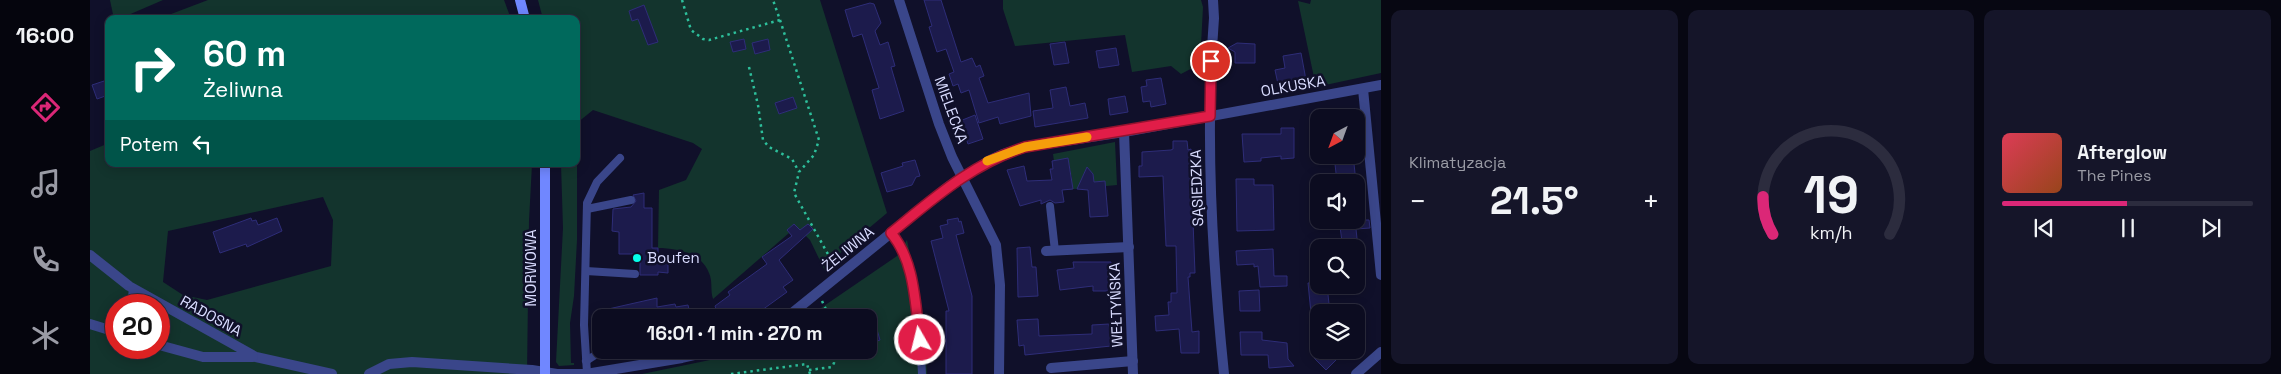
<!DOCTYPE html>
<html lang="pl">
<meta charset="utf-8">
<style>
body{margin:0;font-family:"Space Grotesk",sans-serif;background:#151529;color:#f1f3f6;height:100vh;display:flex;flex-direction:column;font-size:19px;white-space:nowrap}
*{box-sizing:border-box;margin:0}
p{font-size:16px;color:#9a9ba5}
.icon{flex:none;width:28px;height:28px;fill:none;stroke:currentColor;stroke-width:2;stroke-linecap:round;stroke-linejoin:round}
.map{position:relative;flex:1;overflow:hidden}
.details{display:flex;flex-direction:column;gap:10px;padding:10px;background:#070712;width:900px}
.details>*{flex:none}
.hud{position:absolute;left:15px;top:15px;width:475px;height:152px;border-radius:10px;box-shadow:0 2px 12px #0003,0 0 0 1px #2c2c3e;background:#00695c;color:#fff;overflow:hidden}
.needle{width:32px;rotate:221deg}
.fabs{position:absolute;left:1220px;top:109px;display:grid;gap:10px}
.fabs a{display:grid;place-items:center;width:55px;height:55px;border-radius:10px;background:#0c0c20;box-shadow:0 2px 12px #0003,0 0 0 1px #2c2c3e;font-size:25px}
.speed{position:absolute;left:15px;top:294px;display:flex;gap:10px;font-size:25px;font-weight:700;text-align:center}
.speed>*{display:grid;place-content:center;width:65px;height:65px;border-radius:50%;background:#0c0c20;box-shadow:0 2px 12px #0003,0 0 0 1px #2c2c3e;line-height:1}
.speed .limit{border:8px solid #d22;background:#fff;color:#111}
.pin{position:absolute;display:grid;place-items:center;width:42px;height:42px;color:#fff;margin:-21px;border:2px solid #fff;border-radius:50%;box-shadow:0 1px 5px #0007}
.me{position:absolute;width:55px;margin:-28px;rotate:352deg;stroke-linejoin:round;filter:drop-shadow(0 0 4px #0008)}
.turn{display:flex;align-items:center;gap:18px;height:105px;padding:0 15px;font-size:22px}
.turn .icon{width:65px;height:65px;stroke-width:2.5}
.turn b{display:block;font-size:35px;line-height:42px}
.then{display:flex;align-items:center;height:48px;padding:0 15px;background:#0003;gap:10px;font-size:19px}
.big{font-size:38px;font-weight:800;line-height:1.1}
.details .tile{flex:1;display:flex;flex-direction:column;justify-content:center;gap:8px;min-width:0;padding:0 18px;border-radius:10px;background:#151529}
.details .dial{align-items:center;gap:0}
.dial svg{height:130px;overflow:visible;fill:none;stroke:#2c2c3e;stroke-width:7;stroke-linecap:round;text-anchor:middle}
.dial text{fill:#f1f3f6;stroke:none}
.song{display:flex;align-items:center;gap:15px}
.cover{width:60px;height:60px;border-radius:8px;background:linear-gradient(135deg,hsl(350 70% 55%),hsl(20 70% 35%))}
.played{height:5px;border-radius:2px;background:linear-gradient(90deg,#db2777 50%,#2c2c3e 50%)}
.keys{display:flex;justify-content:space-around;direction:ltr}
.heat{display:flex;justify-content:space-between;align-items:center;font-size:28px;direction:ltr}
.details .tiles{flex:1;display:grid;gap:10px;grid-template-columns:repeat(3,1fr)}
.trip{position:absolute;left:502px;top:309px;width:285px;height:50px;border-radius:10px;background:#0c0c20;box-shadow:0 2px 12px #0003,0 0 0 1px #2c2c3e;font-weight:800;line-height:50px;text-align:center}
main{display:flex;flex:1;min-height:0}
.dock{display:flex;flex-direction:column;width:90px;justify-content:space-around;align-items:center;background:#05050d;color:#9a9ba5}
.dock .icon{width:35px;height:35px}
.dock .current{color:#db2777}
.dock b{font-size:22px;color:#f1f3f6}
.map>svg:first-child{display:block}
.green{fill:#13342d;fill-rule:evenodd}
.building{fill:#1c1b4c;stroke:#2e2d78}
.lines{fill:none;stroke-linecap:round;stroke-linejoin:round}
.path{stroke:#2dbf9b;stroke-width:2.5;stroke-dasharray:2.5 4;stroke-linecap:butt}
.service{stroke:#3a468a;stroke-width:8}
.minor{stroke:#3a468a;stroke-width:10}
.secondary{stroke:#7087ff;stroke-width:10}
.route-casing{stroke:#92132f;stroke-width:12}
.route{stroke:#e11d48;stroke-width:9}
.slow{stroke:#f59e0b;stroke-width:9}
.poi-dot{fill:#05ffea;stroke:#10102a;stroke-width:2}
.labels{text-anchor:middle;stroke-width:5;stroke-linejoin:round;paint-order:stroke}
.street-label{font-size:15px;fill:#d9dcff;stroke:#10102a}
.poi-label{font-size:15px;fill:#d9dcff;stroke:#10102a;text-anchor:start}
</style>
<main>
<nav class="dock">
<b>16:00</b>
<svg class="icon current" aria-label="directions" viewBox="0 0 24 24"><path d="M12 3l9 9-9 9-9-9zM9 14v-3h6M13 9l2 2-2 2"/></svg>
<svg class="icon" aria-label="music" viewBox="0 0 24 24"><path d="M9 18V5l10-2v13"/><circle cx="6" cy="18" r="3"/><circle cx="16" cy="16" r="3"/></svg>
<svg class="icon" aria-label="phone" viewBox="0 0 24 24"><path d="M5 4h4l2 5-3 2q2 4 5 5l2-3 5 2v4C11 20 4 13 5 4z"/></svg>
<svg class="icon" aria-label="climate" viewBox="0 0 24 24"><path d="M12 3v18M4 7l16 10M4 17L20 7"/></svg>
</nav>
<div class="map">
<svg width="1291" height="374" viewBox="0 0 1291 374">
<rect width="100%" height="100%" fill="#10102a"/>
<!-- green -->
<g class="green">
<polygon points="20,0 73,0 29,19 24,19"/>
<polygon points="118,0 414,0 421,19 68,19"/>
<path d="M448,0H730L797,213L754,249L735,271L720,240L704,224L697,230L699,233L623,299C620,289 623,282 619,273C612,253 586,248 568,248L569,190L596,180L612,149L603,143L503,110L487,123V240L484,296L480,323L481,363H484V365L469,366L466,362L473,228L471,164H486V19H453Z"/>
<polygon points="913,0 1111,0 1113,7 1110,64 1091,74 1081,66 1042,72 1035,35 925,46 913,9"/>
<polygon points="1221,0 1291,0 1291,73 1226,87 1208,1 1220,4"/>
<polygon points="1025,142 1027,185 974,190 973,181 982,179 978,159 964,161 963,154"/>
<path d="M19,143V164H442L439,221L437,374H0V151ZM233,197L243,220L241,266L117,300L93,295L73,282L78,231ZM26,305H69V348H26Z"/>
<polygon points="817,240 834,324 837,374 552,374 620,360 667,355 677,350 779,350 779,318 730,317 728,310 807,256"/>
</g>
<!-- building -->
<g class="building">
<polygon points="834,0 851,0 871,62 882,58 886,67 890,65 894,76 889,78 898,103 939,93 941,116 910,124 908,117 889,123 879,90 871,93 868,84 863,86 859,74 864,72 856,49 847,52 839,27 842,26"/>
<polygon points="780,3 784,4 791,23 785,31 790,45 798,42 805,66 801,67 814,111 790,119 782,90 789,88 772,34 763,37 755,10"/>
<polygon points="554,5 568,42 558,45 548,19 542,21 539,11"/>
<polygon points="654,39 656,49 643,52 640,42"/>
<polygon points="678,39 680,50 665,54 662,43"/>
<polygon points="975,42 979,63 964,65 960,44"/>
<polygon points="1147,43 1165,44 1165,63 1145,63 1145,52 1138,48"/>
<polygon points="1026,48 1029,65 1009,68 1006,51"/>
<polygon points="1211,53 1216,80 1188,84 1185,70 1195,68 1193,56"/>
<polygon points="1071,78 1076,104 1061,107 1060,101 1053,102 1051,87 1057,86 1056,80"/>
<polygon points="14,81 18,95 7,99 2,85"/>
<polygon points="976,87 980,106 995,103 998,118 945,127 943,111 963,108 960,90"/>
<polygon points="1035,96 1038,112 1020,115 1018,99"/>
<polygon points="703,97 707,108 689,114 685,103"/>
<polygon points="885,115 893,139 878,144 870,121"/>
<polygon points="1191,128 1204,128 1204,158 1191,159 1191,156 1171,158 1171,161 1154,162 1152,134 1191,134"/>
<polygon points="1083,141 1097,141 1098,150 1101,149 1101,166 1099,166 1100,190 1102,190 1103,208 1105,208 1105,221 1103,221 1105,273 1100,273 1100,277 1098,277 1102,332 1109,331 1109,353 1091,353 1089,329 1066,331 1065,316 1079,315 1078,302 1081,302 1081,293 1087,293 1086,246 1076,246 1073,176 1049,177 1049,166 1052,166 1052,152 1081,150 1083,149"/>
<polygon points="1244,155 1263,155 1266,182 1247,182"/>
<polygon points="978,158 983,189 972,190 974,202 965,203 960,200 951,204 951,200 930,206 917,170 934,166 937,181 962,180 960,169 963,169 962,161"/>
<polygon points="825,160 830,176 826,177 822,185 797,192 791,173 813,166 812,163"/>
<polygon points="997,167 1003,174 1004,182 1015,181 1018,216 1000,217 998,190 987,189"/>
<polygon points="1146,179 1164,179 1164,185 1183,185 1184,230 1147,231"/>
<polygon points="554,193 554,208 562,208 562,248 568,248 568,260 578,260 578,273 568,272 568,275 550,275 550,259 545,259 545,254 529,254 529,232 522,231 523,209 541,207 546,201 543,195"/>
<polygon points="161,218 162,221 166,220 168,225 187,218 192,231 157,247 156,244 130,253 123,232"/>
<polygon points="868,218 869,222 871,221 874,233 866,235 882,296 882,374 856,374 856,311 859,311 841,241 853,238 850,226 858,224 857,220"/>
<polygon points="1249,220 1279,220 1280,228 1266,229 1268,248 1253,248"/>
<polygon points="704,224 710,230 718,224 723,229 689,260 703,280 693,287 697,292 661,318 641,318 638,313 629,318 625,306 640,295 638,292 677,264 672,257 702,236 697,230"/>
<polygon points="940,247 942,267 946,267 948,296 928,297 927,248"/>
<polygon points="1183,249 1184,276 1197,276 1197,286 1170,287 1168,266 1164,267 1164,264 1147,265 1146,251"/>
<polygon points="983,262 1021,262 1021,291 1003,291 1003,286 970,290 967,270 984,268"/>
<polygon points="1229,282 1229,285 1237,285 1239,304 1229,305 1229,313 1221,313 1218,283"/>
<polygon points="1169,290 1170,311 1150,311 1149,291"/>
<polygon points="567,298 567,307 585,304 586,307 598,305 601,318 505,318 505,312"/>
<polygon points="779,312 782,312 790,340 779,344"/>
<polygon points="948,319 949,336 1002,334 1002,325 1019,324 1021,346 935,355 934,345 929,346 927,320"/>
<polygon points="1150,332 1172,332 1172,340 1197,343 1198,359 1204,366 1179,368 1178,355 1151,355"/>
<polygon points="1233,350 1244,350 1250,356 1236,370 1224,358"/>
</g>
<g class="lines">
<!-- path -->
<g class="path">
<polyline points="592,0 601,30 613,39 619,40 690,20 683,0"/>
<polyline points="690,20 729,140 724,155 709,172 704,193 744,265"/>
<polyline points="659,67 668,105 673,140 679,147 702,159 709,172"/>
<polyline points="732,301 740,318"/>
<polyline points="719,370 742,367 744,363 745,350"/>
<polyline points="641,374 717,364 720,374"/>
</g>
<!-- service -->
<g class="service">
<polyline points="960,206 965,251"/>
<polyline points="497,209 541,200"/>
<path d="M801,233C827,264 830,334 832,374"/>
<polyline points="496,271 545,274"/>
<polyline points="41,305 43,289"/>
<polyline points="496,361 513,350"/>
<polyline points="497,373 494,325 497,203 507,182 530,158"/>
</g>
<!-- minor -->
<g class="minor">
<polyline points="809,0 849,124 862,157 906,245 910,285 909,374"/>
<path d="M1123,0L1124,18C1115,136 1122,256 1134,374"/>
<polyline points="1273,89 1291,275"/>
<polyline points="1034,132 1043,374"/>
<polyline points="956,251 1039,247"/>
<polyline points="0,255 39,286 166,357 242,374"/>
<polyline points="696,318 859,186 900,160 913,154 935,147 1034,132 1291,85"/>
<polyline points="0,324 26,332"/>
<polyline points="69,345 113,357 163,357"/>
<polyline points="961,368 1043,361"/>
<polyline points="279,374 299,364 322,362 442,370 467,374 496,374 592,358 627,350"/>
<polyline points="1266,374 1291,352"/>
</g>
<!-- secondary -->
<g class="secondary">
<polyline points="430,0 435,19"/>
<polyline points="455,374 455,164"/>
</g>
</g>
<g class="lines">
<defs>
<path id="route" d="M830,340C825,304 825,261 801,233C843,199 883,163 935,147L1120,116L1121,61"/>
</defs>
<!-- route casing -->
<use href="#route" class="route-casing"/>
<!-- route -->
<use href="#route" class="route"/>
<!-- slow -->
<polyline class="slow" points="897,161 935,147 997,137"/>
</g>
<!-- markers -->
<circle class="poi-dot" cx="547" cy="258" r="5"/>
<g class="labels">
<!-- street labels -->
<g class="street-label">
<text transform="translate(1203 86) rotate(-10)" y="5">OLKUSKA</text>
<text transform="translate(861 110) rotate(70)" y="5">MIELECKA</text>
<text transform="translate(1107 188) rotate(-92)" y="5">SĄSIEDZKA</text>
<text transform="translate(758 249) rotate(-39)" y="5">ŻELIWNA</text>
<text transform="translate(441 268) rotate(-90)" y="5">MORWOWA</text>
<text transform="translate(1026 305) rotate(-92)" y="5">WEŁTYŃSKA</text>
<text transform="translate(121 316) rotate(29)" y="5">RADOSNA</text>
</g>
<!-- poi labels -->
<g class="poi-label">
<text x="557" y="263">Boufen</text>
</g>
</g>
</svg>
<div class="fabs">
<a><svg class="needle" viewBox="-14 -14 28 28"><path d="M0-13l5 13h-10z" fill="#e53935"/><path d="M0 13l5-13h-10z" fill="#9a9ba5"/></svg></a>
<a><svg class="icon" aria-label="sound" viewBox="0 0 24 24"><path d="M4 9h4l5-4v14l-5-4H4zM17 9q2 3 0 6"/></svg></a>
<a><svg class="icon" aria-label="search" viewBox="0 0 24 24"><circle cx="10" cy="10" r="6"/><path d="M15 15l6 6"/></svg></a>
<a><svg class="icon" aria-label="layers" viewBox="0 0 24 24"><path d="M12 4l9 5-9 5-9-5zM3 14l9 5 9-5"/></svg></a>
</div>
<div class="speed"><div class="limit">20</div></div>
<div class="pin" style="left:1121px;top:61px;background:#d93025"><svg class="icon" aria-label="arrive" viewBox="0 0 24 24"><path d="M6 21V4h12l-3 4 3 4H6"/></svg></div>
<svg class="me" style="left:830px;top:340px" viewBox="-20 -20 40 40"><circle r="17" fill="#e11d48" stroke="#fff" stroke-width="3"/><path d="M0-11L8 9 0 5-8 9z" fill="#fff"/></svg>
<div class="trip">16:01 · 1 min · 270 m</div>
<div class="hud">
<div class="turn"><svg class="icon" aria-label="right" viewBox="0 0 24 24"><path d="M7 20v-9h11M14 6l5 5-5 5"/></svg><div><b>60 m</b>Żeliwna</div></div>
<div class="then">Potem<svg class="icon" aria-label="left" viewBox="0 0 24 24"><path d="M17 20v-9H6M10 6l-5 5 5 5"/></svg></div>
</div>
</div>
<section class="details">
<div class="tiles">
<div class="tile"><p>Klimatyzacja</p>
<div class="heat"><a>−</a><b class="big">21.5°</b><a>+</a></div>
</div>
<div class="tile dial"><svg viewBox="0 0 100 80">
<path d="M14 69A42 42 0 1 1 86 69"/>
<path d="M14 69A42 42 0 0 1 8 46" stroke="#db2777"/>
<text x="50" y="56" font-size="32" font-weight="700">19</text>
<text x="50" y="72" font-size="11">km/h</text>
</svg></div>
<div class="tile">
<div class="song"><i class="cover"></i><div><b>Afterglow</b><p>The Pines</p></div></div>
<div class="played"></div>
<div class="keys"><svg class="icon" aria-label="previous" viewBox="0 0 24 24"><path d="M18 5L8 12l10 7zM5 5v14"/></svg><svg class="icon" aria-label="pause" viewBox="0 0 24 24"><path d="M8 5v14M16 5v14"/></svg><svg class="icon" aria-label="next" viewBox="0 0 24 24"><path d="M6 5l10 7-10 7zM19 5v14"/></svg></div>
</div>
</div>
</section>
</main>
